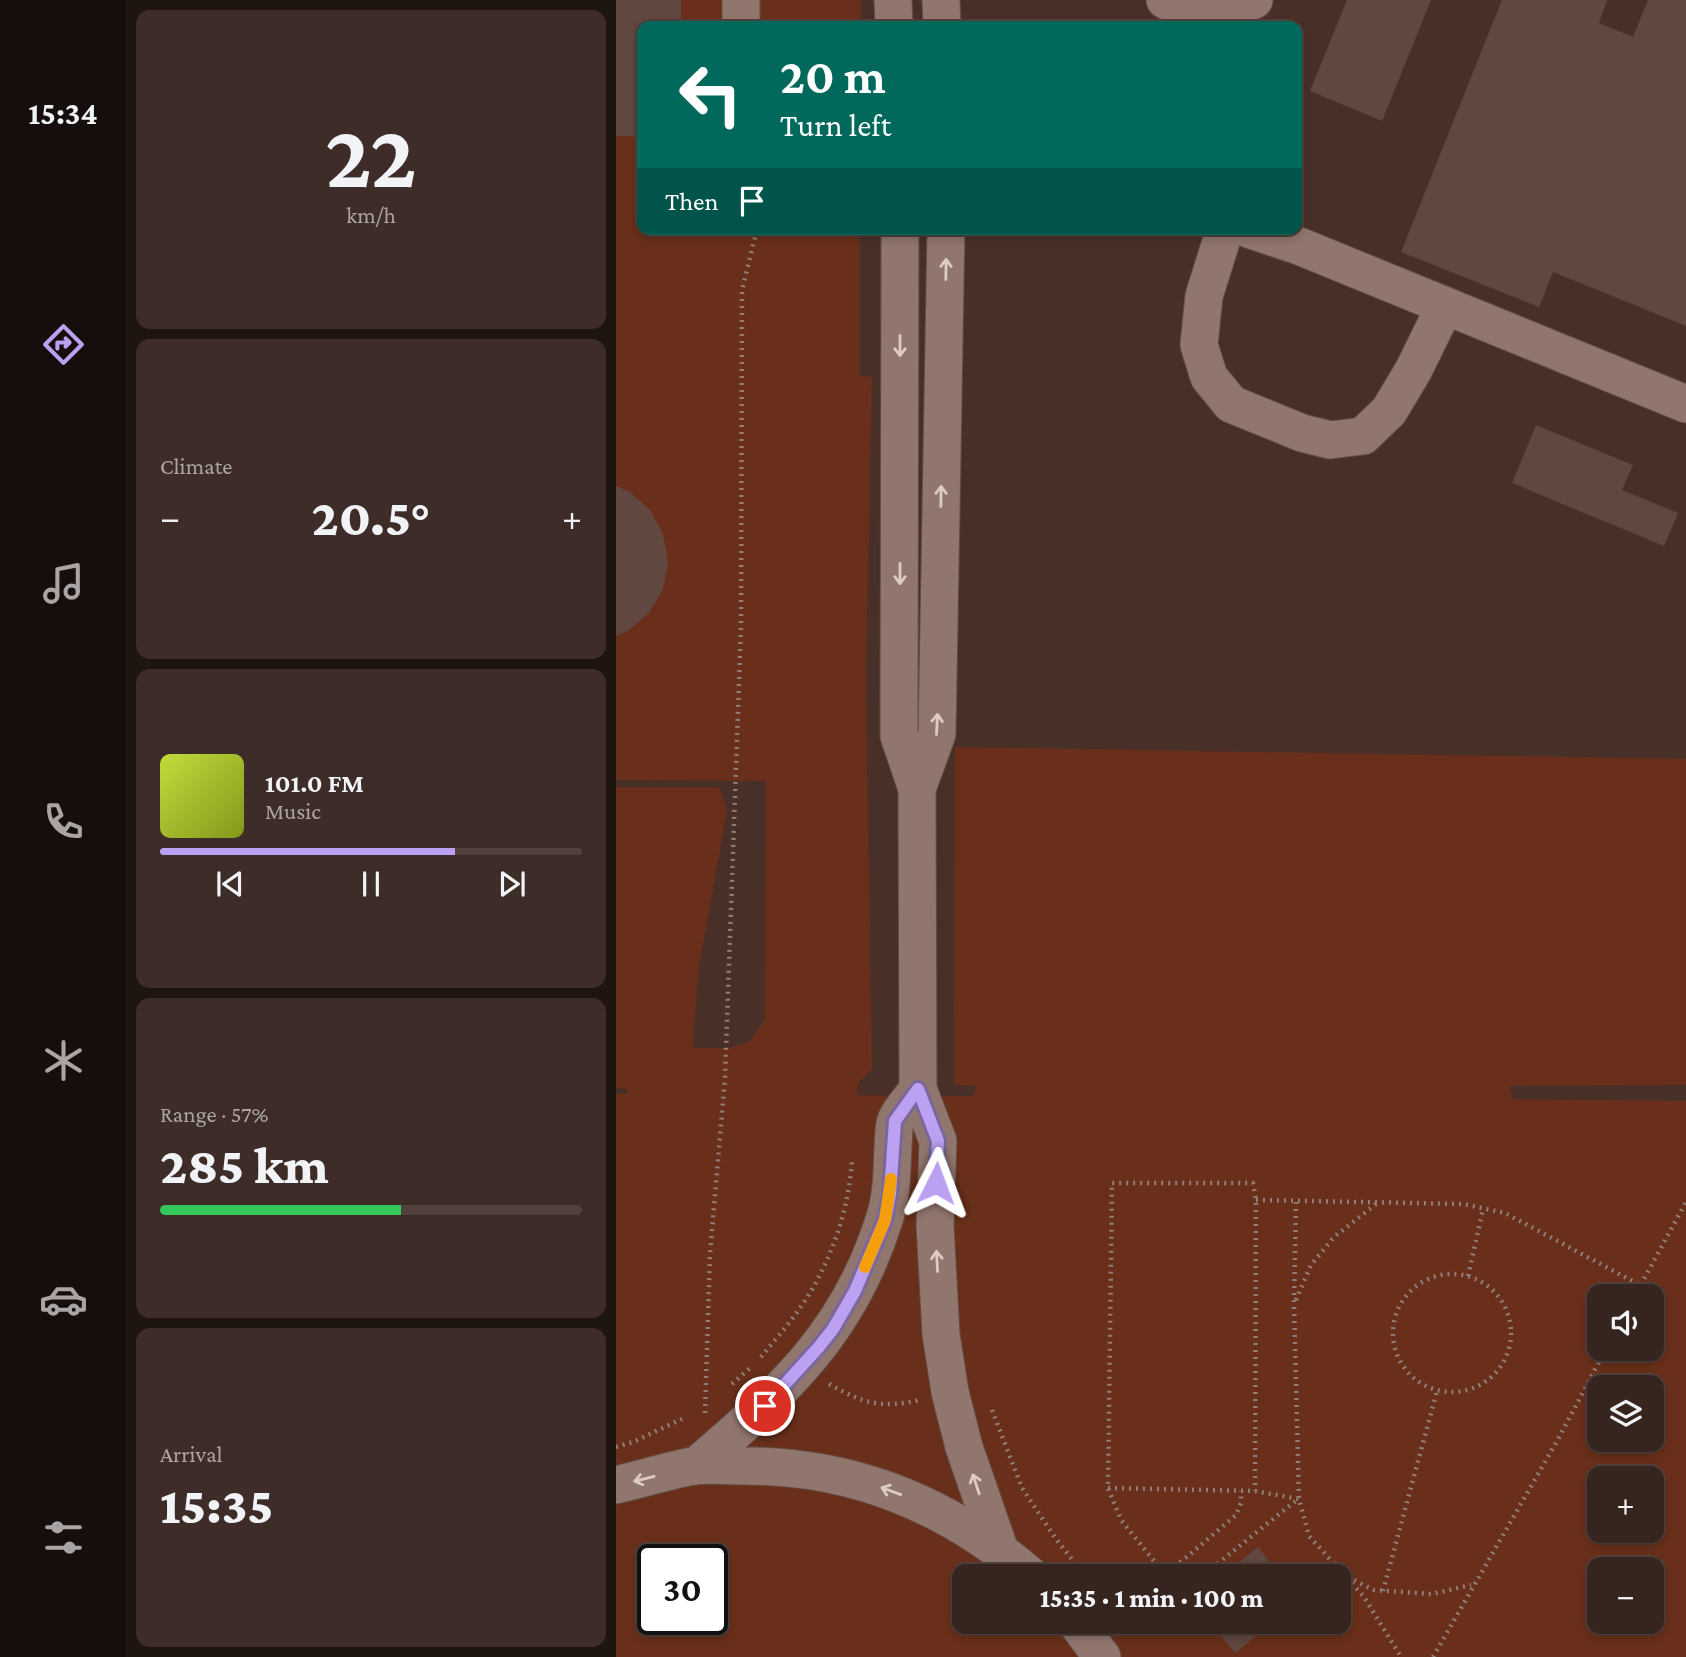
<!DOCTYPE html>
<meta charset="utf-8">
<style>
body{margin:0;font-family:"Crimson Pro",serif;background:#3d2c27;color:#f1f3f6;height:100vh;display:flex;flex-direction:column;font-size:26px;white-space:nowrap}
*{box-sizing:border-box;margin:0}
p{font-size:23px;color:#aaa4a4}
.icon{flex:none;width:38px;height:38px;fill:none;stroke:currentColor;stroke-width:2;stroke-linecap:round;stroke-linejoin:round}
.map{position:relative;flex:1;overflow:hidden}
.side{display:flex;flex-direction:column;gap:10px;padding:10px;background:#1e1410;width:490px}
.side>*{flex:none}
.hud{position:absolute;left:21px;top:21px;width:665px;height:214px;border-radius:14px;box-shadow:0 4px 10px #0003,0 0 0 2px #50413c;background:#00695c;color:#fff;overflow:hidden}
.fabs{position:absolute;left:971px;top:1284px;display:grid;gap:14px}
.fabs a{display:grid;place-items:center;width:77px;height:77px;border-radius:14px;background:#36241e;box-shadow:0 4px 10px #0003,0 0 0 2px #50413c;font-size:35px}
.speed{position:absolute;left:21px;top:1544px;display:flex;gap:14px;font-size:35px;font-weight:700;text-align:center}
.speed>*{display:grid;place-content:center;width:91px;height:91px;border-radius:50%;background:#36241e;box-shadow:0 4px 10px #0003,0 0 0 2px #50413c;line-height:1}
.speed .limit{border:4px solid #111;border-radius:10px;background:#fff;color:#111}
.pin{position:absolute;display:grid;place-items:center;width:60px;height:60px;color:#fff;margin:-30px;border:4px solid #fff;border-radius:50%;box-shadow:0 2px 7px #0007}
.me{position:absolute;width:77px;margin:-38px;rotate:3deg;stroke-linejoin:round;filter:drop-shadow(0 0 5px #0008)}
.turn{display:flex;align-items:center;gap:24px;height:147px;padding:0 28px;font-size:32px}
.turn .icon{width:91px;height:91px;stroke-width:2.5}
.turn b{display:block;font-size:49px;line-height:60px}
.then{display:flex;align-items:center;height:66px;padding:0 28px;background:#0003;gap:14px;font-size:26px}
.big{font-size:52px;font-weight:800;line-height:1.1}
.side .card{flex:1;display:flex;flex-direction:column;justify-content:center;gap:10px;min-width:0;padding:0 24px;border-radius:14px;background:#3d2c27}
.side .dial{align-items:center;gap:0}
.dial b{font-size:91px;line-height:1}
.song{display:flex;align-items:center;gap:21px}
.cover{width:84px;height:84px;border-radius:10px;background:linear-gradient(135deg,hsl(70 70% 55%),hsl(70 70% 35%))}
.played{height:7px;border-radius:4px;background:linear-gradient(90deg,#bca0f2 70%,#50413c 70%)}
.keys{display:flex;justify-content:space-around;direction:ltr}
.heat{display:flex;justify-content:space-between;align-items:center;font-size:38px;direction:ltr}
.charge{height:10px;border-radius:5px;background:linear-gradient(90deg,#34c759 57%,#50413c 0)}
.trip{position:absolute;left:336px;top:1564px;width:399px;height:70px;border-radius:14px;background:#36241e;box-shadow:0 4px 10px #0003,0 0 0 2px #50413c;font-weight:800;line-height:70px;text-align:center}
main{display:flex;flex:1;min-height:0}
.menu{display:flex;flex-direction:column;width:126px;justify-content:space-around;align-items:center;background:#160e0c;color:#aaa4a4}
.menu .icon{width:49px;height:49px}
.menu .active{color:#bca0f2}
.menu b{font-size:32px;color:#f1f3f6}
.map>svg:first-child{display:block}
.green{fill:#692f1a;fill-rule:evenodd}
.building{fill:#60473f}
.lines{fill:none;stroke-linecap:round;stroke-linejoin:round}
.minor-casing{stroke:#624e47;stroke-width:39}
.path{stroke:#927e78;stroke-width:4.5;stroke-dasharray:2 5;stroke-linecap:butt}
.minor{stroke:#91766d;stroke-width:37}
.oneway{stroke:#ddcbc5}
.route-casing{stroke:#7a689d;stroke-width:18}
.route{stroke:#bca0f2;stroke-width:12}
.slow{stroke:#f59e0b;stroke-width:12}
</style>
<main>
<nav class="menu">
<b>15:34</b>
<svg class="icon active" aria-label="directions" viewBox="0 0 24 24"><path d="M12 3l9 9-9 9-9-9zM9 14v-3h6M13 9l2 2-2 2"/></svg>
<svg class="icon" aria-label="music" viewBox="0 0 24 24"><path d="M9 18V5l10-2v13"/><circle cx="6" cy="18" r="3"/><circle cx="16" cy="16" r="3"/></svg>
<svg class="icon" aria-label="phone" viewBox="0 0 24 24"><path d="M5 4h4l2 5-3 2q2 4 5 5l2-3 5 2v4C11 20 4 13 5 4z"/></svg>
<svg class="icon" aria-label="climate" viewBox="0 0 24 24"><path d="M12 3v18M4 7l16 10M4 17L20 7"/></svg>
<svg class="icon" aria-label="car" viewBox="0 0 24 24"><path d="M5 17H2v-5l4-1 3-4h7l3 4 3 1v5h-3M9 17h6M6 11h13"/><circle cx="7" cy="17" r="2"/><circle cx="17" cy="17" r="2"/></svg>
<svg class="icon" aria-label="filters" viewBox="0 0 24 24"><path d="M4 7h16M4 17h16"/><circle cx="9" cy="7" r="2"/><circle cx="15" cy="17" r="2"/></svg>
</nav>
<section class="side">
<div class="card dial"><b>22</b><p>km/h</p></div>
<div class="card"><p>Climate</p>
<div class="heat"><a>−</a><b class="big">20.5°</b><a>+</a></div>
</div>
<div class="card">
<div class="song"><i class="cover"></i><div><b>101.0 FM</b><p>Music</p></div></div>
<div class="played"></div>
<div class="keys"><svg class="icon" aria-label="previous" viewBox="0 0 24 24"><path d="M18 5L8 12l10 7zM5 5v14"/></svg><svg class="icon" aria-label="pause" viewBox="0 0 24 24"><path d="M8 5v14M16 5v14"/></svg><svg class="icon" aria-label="next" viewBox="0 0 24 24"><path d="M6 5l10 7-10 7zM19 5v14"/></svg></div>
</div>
<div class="card"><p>Range · 57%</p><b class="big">285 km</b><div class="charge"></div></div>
<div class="card"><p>Arrival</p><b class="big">15:35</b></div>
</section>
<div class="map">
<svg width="1070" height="1657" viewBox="0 0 1070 1657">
<rect width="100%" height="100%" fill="#483028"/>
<!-- green -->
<path class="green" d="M0,0H245V26H26V229H244V376L256,377L250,681L256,1069L242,1083L241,1095L357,1096L361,1086L338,1085L339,747L1070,759V1085L893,1086L897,1099L1070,1101V1657H0V1094H11L12,1089L0,1088V787H103L111,810L82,972L77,1048H114L134,1041L149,1019L150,781L0,780ZM984,1297H1036V1349H984ZM984,1388H1036V1440H984ZM984,1479H1036V1531H984ZM37,1559H96V1619H37ZM984,1570H1036V1622H984ZM348,1577H723V1622H348Z"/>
<!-- building -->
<g class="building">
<polygon points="0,0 65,0 65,26 26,26 26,137 0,136"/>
<polygon points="731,0 815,0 766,121 694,91"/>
<polygon points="886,0 991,0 983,23 1017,37 1032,0 1070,0 1070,326 937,272 923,307 785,252"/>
<polygon points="920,425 1017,465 1006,490 1062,513 1048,546 896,483"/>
<polygon points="0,486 13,491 34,510 47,534 52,562 47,589 33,613 12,631 0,636"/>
<polygon points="642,1547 666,1577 605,1577"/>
<polygon points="594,1622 657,1622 619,1653"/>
</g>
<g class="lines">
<defs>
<g id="minor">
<polyline points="125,0 125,26"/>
<polyline points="277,0 278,26"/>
<polyline points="325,0 326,26"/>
<path d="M549,0C579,18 608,16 638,0"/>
<polyline points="284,229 283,736 301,789 302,1089 322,1141 319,1225 325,1334 334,1392 348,1447 383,1548"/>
<polyline points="609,229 588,296 583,345 593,377 615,404 686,433 714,440 747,436 773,411 797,371 829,306"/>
<polyline points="632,229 683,246 1070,404"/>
<polyline points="301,789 321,734 330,229"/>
<path d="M80,1466C167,1391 232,1334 268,1220C276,1197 276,1171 277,1146C278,1138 277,1127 280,1120C285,1109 295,1099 302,1089"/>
<path d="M0,1485C26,1479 51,1471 77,1466C93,1464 110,1466 125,1466C237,1465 332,1504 416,1577"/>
<polyline points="460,1622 486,1657"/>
</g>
</defs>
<!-- minor casing -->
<use href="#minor" class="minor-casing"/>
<!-- path -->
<g class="path">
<polyline points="640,1200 847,1204 889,1213 1024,1285"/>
<polyline points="680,1202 678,1304 683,1499 693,1536 748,1597 785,1657"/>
<circle cx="836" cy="1333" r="59"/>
<polyline points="852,1276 867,1209"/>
<polyline points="1018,1297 1070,1202"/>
<polyline points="680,1300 695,1265 718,1237 760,1204"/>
<path d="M145,1357C156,1343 169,1329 179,1315C212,1271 233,1213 236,1159"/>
<polyline points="116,1384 134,1368"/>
<path d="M213,1384C247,1403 265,1409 304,1400"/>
<polyline points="376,1410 406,1488 440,1539 470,1577"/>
<polyline points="89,1413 94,1254 109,1078 125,626 126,290 141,229"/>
<polyline points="0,1447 17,1442 66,1419"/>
<polyline points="492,1488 639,1491 683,1499"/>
<polyline points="540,1577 566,1561 620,1515 625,1503 625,1491"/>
<polyline points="551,1577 505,1520 492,1488 496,1183 637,1183 640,1200 639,1491"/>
<polyline points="585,1577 682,1499"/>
<polyline points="732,1577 758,1590 816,1594 855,1585"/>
<polyline points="767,1591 821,1391"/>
<polyline points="817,1657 941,1441 990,1349"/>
</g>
<!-- minor -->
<use href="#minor" class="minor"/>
</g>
<!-- one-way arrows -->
<defs><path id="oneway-shaft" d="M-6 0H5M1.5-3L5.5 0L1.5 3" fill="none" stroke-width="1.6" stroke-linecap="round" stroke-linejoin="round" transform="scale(1.75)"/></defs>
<g class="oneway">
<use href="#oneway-shaft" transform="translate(330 269) rotate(-89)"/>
<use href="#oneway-shaft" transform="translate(284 346) rotate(90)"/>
<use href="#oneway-shaft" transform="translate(325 496) rotate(-89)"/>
<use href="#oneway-shaft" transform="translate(284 574) rotate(90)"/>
<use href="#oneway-shaft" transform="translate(321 724) rotate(-87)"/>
<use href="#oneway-shaft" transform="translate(321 1261) rotate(-93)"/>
<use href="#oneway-shaft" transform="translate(28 1479) rotate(166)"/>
<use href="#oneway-shaft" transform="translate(360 1484) rotate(-108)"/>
<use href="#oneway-shaft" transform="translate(275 1491) rotate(-160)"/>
</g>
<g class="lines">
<defs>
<polyline id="route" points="149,1406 202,1348 217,1329 239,1291 269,1220 274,1194 279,1121 302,1089 322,1141 320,1183"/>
</defs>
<!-- route casing -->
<use href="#route" class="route-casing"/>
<!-- route -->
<use href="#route" class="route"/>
<!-- slow -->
<polyline class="slow" points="249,1267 269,1220 275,1179"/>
</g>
</svg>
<div class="fabs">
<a><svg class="icon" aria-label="sound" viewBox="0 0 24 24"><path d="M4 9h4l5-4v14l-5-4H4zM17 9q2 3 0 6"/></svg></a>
<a><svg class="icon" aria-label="layers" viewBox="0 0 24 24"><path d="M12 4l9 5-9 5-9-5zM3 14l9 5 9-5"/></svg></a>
<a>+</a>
<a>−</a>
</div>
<div class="speed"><div class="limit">30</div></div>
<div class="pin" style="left:149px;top:1406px;background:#d93025"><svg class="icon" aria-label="arrive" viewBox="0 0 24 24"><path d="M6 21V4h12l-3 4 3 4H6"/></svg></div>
<svg class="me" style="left:320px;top:1183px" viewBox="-20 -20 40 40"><path d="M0-17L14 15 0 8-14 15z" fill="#bca0f2" stroke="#fff" stroke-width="4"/></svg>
<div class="trip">15:35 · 1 min · 100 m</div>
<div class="hud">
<div class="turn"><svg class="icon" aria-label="left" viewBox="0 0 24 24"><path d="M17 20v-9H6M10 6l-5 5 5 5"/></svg><div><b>20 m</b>Turn left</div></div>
<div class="then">Then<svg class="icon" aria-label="arrive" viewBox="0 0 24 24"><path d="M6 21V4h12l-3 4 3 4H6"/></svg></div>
</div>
</div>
</main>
